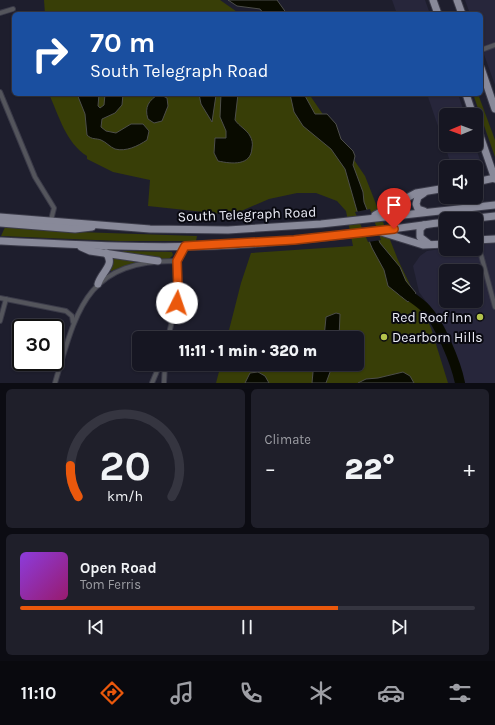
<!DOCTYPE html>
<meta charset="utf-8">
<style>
body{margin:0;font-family:Karla,sans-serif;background:#1f1f2a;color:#f1f3f6;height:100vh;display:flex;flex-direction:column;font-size:15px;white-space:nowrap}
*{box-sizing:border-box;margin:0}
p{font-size:13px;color:#9e9fa5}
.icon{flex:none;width:22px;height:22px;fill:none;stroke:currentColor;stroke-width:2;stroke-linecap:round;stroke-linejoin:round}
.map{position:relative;height:383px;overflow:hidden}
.drawer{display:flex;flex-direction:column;gap:6px;padding:6px;background:#0c0c13;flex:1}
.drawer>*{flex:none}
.guide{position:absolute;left:12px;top:12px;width:471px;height:84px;border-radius:6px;box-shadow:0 1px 3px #0004,0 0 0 1px #353540;background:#1a4fa0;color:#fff;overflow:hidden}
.needle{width:26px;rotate:269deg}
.fabs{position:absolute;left:439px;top:108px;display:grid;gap:8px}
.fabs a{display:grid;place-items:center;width:44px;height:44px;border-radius:6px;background:#161622;box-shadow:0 1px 3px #0004,0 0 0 1px #353540;font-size:20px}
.speed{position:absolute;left:12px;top:319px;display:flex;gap:8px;font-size:20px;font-weight:700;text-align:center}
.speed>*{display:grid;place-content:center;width:52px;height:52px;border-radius:50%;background:#161622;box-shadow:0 1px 3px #0004,0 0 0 1px #353540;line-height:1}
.speed .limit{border:2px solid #111;border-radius:6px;background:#fff;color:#111}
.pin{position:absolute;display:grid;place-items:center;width:34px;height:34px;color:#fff;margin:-41px -17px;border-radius:50% 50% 50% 0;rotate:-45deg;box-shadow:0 0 4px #0007}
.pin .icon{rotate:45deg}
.me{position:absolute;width:44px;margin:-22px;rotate:4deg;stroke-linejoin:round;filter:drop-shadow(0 0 3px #0008)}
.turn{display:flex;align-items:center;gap:14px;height:84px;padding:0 12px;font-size:18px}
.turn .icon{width:52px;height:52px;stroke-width:2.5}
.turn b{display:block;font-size:28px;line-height:34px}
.big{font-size:30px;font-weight:800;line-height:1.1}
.drawer .widget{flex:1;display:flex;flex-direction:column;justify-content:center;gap:6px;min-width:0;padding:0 14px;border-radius:6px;background:#1f1f2a}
.drawer .dial{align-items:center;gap:0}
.dial svg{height:104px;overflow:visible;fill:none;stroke:#353540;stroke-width:7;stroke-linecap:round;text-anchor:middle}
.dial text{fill:#f1f3f6;stroke:none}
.song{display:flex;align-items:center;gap:12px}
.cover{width:48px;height:48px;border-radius:6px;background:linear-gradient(135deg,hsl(270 70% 55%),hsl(320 70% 35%))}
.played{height:4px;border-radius:2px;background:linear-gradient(90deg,#ea580c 70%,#353540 70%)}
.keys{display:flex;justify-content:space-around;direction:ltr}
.heat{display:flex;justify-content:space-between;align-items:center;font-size:22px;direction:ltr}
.drawer .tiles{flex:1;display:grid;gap:6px;grid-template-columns:1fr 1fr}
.widget:last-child{grid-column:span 2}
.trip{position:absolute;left:132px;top:331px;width:232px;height:40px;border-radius:6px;background:#161622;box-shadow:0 1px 3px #0004,0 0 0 1px #353540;font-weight:800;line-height:40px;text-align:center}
.tabs{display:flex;height:64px;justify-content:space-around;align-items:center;background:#09090e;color:#9e9fa5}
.tabs .icon{width:28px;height:28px}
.tabs .on{color:#ea580c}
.tabs b{font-size:18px;color:#f1f3f6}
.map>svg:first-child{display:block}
.built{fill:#27263b;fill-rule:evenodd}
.green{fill:#383e07}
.water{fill:#090b00;stroke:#4d4e4a}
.pier{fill:#1e1e2d}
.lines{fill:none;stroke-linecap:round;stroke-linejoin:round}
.river{stroke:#090b00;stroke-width:10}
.street-casing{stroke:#3b3b49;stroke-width:6}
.primary-casing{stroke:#3b3b49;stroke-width:9}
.street{stroke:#54555c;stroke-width:4}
.primary{stroke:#888999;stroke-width:7}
.route-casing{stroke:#983908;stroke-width:10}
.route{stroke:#ea580c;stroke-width:7}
.poi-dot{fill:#b3c24b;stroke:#090910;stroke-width:1.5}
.labels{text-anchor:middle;stroke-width:4;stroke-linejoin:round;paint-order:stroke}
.street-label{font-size:14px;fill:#ebecf6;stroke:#090910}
.poi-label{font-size:14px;fill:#ebecf6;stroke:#090910;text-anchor:end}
</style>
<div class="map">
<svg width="495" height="383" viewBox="0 0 495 383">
<rect width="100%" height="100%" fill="#1e1e2d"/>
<!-- built -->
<g class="built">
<polygon points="392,0 425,0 430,14 397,14"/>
<polygon points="465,0 495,0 495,85 481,46 481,14 470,14"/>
<polygon points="427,94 458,94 465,115 446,115 446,145 475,145 483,169 479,175 476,176 476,167 452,167"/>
<path d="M495,242V383H463L458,364L444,326L419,292L413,266L420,256L427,251L446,248L476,249V243ZM446,271H476V301H446Z"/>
</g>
<!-- green -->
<g class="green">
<polygon points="44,0 220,0 240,14 45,14"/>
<path d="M49,94H309L365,176L398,260L431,328L448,383H216L221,364H357V338H227L241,283L251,253L353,246L346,211L337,201L316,193H297L269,199L232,215L148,206L150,180L113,172L87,159V156C66,143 59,116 49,94Z"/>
<polygon points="473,94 478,94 495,140 495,157"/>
<polygon points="6,225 78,232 197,236 196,241 119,241 1,236"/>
<polygon points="123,251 172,252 173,255 169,259 164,260 121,253"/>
<polygon points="113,258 141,261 111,271 110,269"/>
</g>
<!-- water -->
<g class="water">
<polygon points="228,0 277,0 287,14 264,14 260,9 237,6"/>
<path d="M77,94H99L98,106L100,108L104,105L105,94H123L122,105L115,113L102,119L101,127L106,131L116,133L131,124H143L149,131L147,140C138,146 126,152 115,149C110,147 106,142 101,140C96,138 92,140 87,135L85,114Z"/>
<path d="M159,94L167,98L168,106L162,121L154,123L148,119C144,107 149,100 159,94Z"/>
<polygon points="199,94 216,95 212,122 201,104"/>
<path d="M221,94H238L235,120C239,126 247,130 250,136C252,139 253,144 252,148C251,166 232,164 218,161L214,153L215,138H226V131L220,117Z"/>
<polygon points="290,94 304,94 315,114 327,114 336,124 341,139 353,151 355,156 353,165 363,192 364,202 380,243 400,267 406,281 416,293 408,302 388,286 384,270 372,248 357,211 345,169 331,149 303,126 294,112"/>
<polygon points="336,313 340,314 339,338 324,338 326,317"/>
<polygon points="317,364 333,364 326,383 312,383 313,372"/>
<polygon points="258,372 265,376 269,383 245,383 250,373"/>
<polygon points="403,372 410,376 414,383 358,383 366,379 378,378"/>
</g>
<!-- pier -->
<polygon class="pier" points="370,209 381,240 368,242 355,212"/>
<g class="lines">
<!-- river -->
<path class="river" d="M402,290C410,297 420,302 426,309C440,324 456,363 460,383"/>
<defs>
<g id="street">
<polyline points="0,13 13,9"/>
<polyline points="481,50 495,45"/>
<polyline points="0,92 35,177 54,208 51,220"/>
<polyline points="477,240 495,307"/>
<polyline points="0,298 66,311 72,316 73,322"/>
<polyline points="0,321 6,299"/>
<path d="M55,383C77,309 86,260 177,261L178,295L168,338"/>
<polyline points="152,383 160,364"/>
<polyline points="164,383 165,364"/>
</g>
<g id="primary">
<polyline points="433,0 438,14"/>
<polyline points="457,0 462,14"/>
<polyline points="481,68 495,109"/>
<polyline points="466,94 473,115"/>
<polyline points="476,124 495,179"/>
<polyline points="476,182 495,178"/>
<polyline points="424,211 418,209 416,204 418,197 424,193"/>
<polyline points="375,215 416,193 446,188"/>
<polyline points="0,217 150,229 228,230 321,224 495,205"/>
<polyline points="468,219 495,216"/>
<polyline points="0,223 75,229 92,227"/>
<polyline points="424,225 420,229 420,237 429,244"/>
<polyline points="381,232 423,245 446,244"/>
<polyline points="476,240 495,239"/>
<path d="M0,241C78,245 155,249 233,245C304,241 375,231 446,222"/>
<polyline points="81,247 90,251 158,261"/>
<polyline points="177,261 185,246"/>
<path d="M98,284C101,272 116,265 106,253"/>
</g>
</defs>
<!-- street casing -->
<use href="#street" class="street-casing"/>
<!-- primary casing -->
<use href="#primary" class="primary-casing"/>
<!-- street -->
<use href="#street" class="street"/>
<!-- primary -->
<use href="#primary" class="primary"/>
</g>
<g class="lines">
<defs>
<polyline id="route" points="177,303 178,289 177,261 185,246 294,240 394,229"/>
</defs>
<!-- route casing -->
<use href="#route" class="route-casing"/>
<!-- route -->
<use href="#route" class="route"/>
</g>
<!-- markers -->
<g class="poi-dot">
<circle cx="480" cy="317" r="4"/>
<circle cx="384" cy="337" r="4"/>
</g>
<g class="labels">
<!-- street labels -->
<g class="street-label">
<text transform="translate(247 214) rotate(-2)" y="5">South Telegraph Road</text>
</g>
<!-- poi labels -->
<g class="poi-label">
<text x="472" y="322">Red Roof Inn</text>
<text x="392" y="342" text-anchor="start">Dearborn Hills</text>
</g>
</g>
</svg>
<div class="fabs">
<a><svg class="needle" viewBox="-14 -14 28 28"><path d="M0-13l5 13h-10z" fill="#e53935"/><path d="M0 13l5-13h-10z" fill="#9e9fa5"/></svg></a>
<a><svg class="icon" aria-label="sound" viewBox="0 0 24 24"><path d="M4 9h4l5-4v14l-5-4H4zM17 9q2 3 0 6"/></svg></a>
<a><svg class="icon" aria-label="search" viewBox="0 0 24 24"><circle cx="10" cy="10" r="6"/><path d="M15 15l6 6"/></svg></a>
<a><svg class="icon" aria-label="layers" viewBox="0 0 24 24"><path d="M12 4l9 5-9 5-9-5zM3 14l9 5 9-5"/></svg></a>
</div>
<div class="speed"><div class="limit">30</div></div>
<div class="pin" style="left:394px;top:229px;background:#d93025"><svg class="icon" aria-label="arrive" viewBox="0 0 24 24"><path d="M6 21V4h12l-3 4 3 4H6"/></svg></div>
<svg class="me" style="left:177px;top:303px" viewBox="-20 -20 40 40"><circle r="19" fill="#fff"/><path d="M0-13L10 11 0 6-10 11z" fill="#ea580c"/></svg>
<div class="trip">11:11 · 1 min · 320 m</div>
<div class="guide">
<div class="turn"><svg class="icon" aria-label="right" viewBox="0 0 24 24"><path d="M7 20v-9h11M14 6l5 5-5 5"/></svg><div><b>70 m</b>South Telegraph Road</div></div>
</div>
</div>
<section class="drawer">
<div class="tiles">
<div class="widget dial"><svg viewBox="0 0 100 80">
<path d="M14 69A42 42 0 1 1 86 69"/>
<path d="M14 69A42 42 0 0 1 8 45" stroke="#ea580c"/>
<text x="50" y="56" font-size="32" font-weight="700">20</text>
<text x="50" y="72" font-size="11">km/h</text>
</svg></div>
<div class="widget"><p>Climate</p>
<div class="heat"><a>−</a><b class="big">22°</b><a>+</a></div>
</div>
<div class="widget">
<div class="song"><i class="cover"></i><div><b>Open Road</b><p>Tom Ferris</p></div></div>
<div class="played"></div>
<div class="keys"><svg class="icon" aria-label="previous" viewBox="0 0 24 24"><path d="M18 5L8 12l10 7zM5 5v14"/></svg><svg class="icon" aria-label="pause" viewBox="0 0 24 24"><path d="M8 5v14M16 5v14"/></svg><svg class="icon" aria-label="next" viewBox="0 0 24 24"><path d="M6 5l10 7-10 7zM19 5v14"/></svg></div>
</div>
</div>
</section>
<nav class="tabs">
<b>11:10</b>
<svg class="icon on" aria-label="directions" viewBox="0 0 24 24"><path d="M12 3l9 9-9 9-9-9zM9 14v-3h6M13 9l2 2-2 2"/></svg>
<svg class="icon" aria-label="music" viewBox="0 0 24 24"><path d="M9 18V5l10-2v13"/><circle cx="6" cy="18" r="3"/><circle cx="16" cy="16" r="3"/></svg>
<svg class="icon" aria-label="phone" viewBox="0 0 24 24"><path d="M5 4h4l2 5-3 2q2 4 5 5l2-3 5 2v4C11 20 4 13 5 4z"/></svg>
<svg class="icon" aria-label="climate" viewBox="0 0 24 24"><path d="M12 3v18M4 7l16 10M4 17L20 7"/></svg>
<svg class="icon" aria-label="car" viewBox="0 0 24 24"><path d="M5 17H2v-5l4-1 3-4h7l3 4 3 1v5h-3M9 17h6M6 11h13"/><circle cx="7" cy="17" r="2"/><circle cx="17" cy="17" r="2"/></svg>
<svg class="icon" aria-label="filters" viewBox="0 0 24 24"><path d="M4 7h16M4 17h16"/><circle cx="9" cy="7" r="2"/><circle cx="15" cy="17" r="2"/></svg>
</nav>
